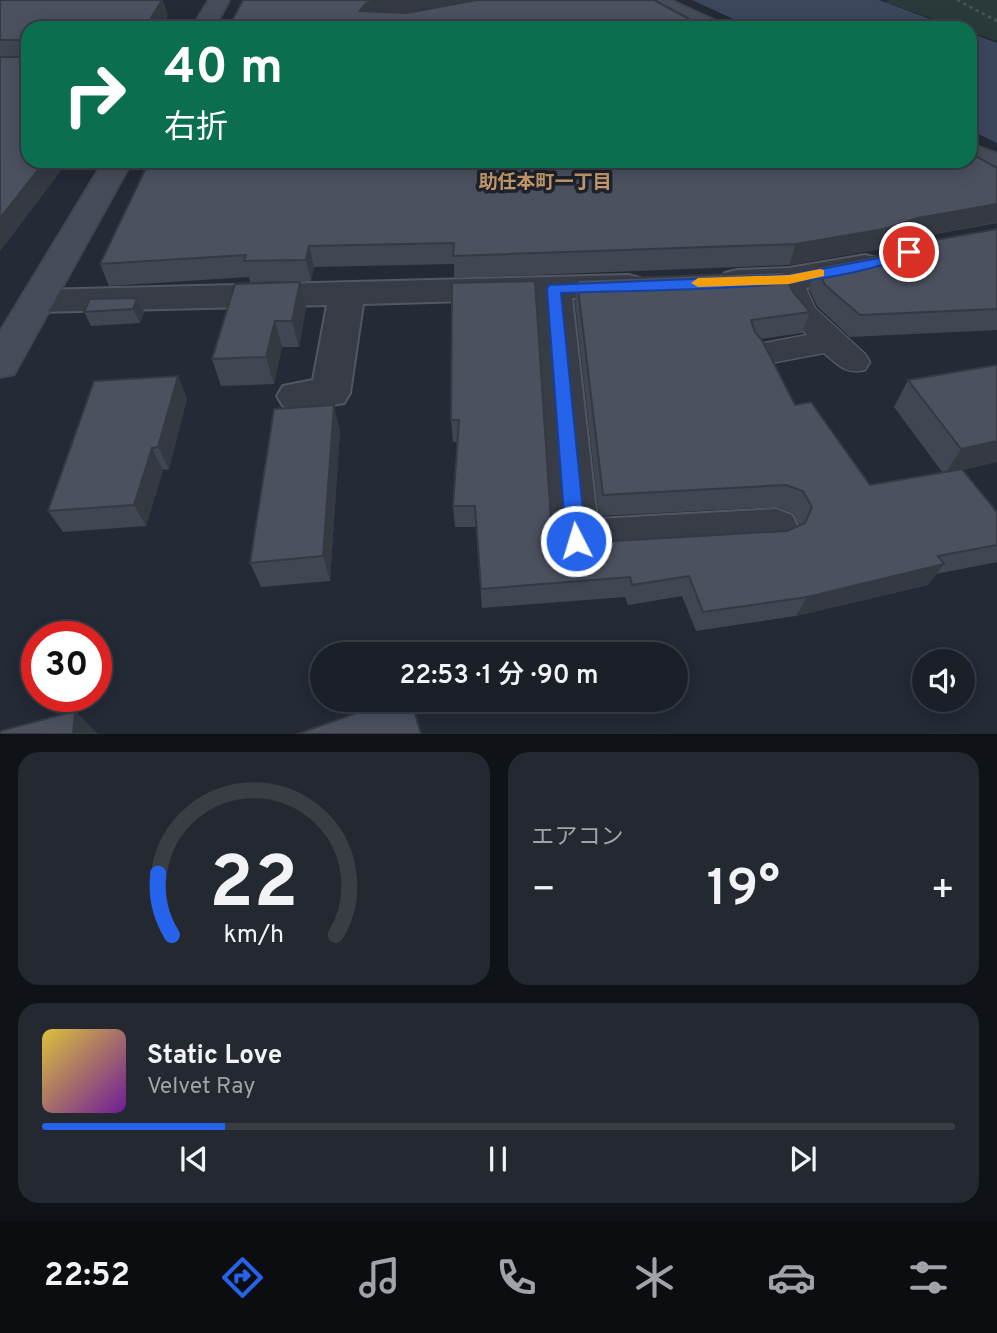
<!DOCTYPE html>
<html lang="ja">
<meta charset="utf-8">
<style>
body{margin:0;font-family:Overpass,"Noto Sans JP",sans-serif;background:#242830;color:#f1f3f6;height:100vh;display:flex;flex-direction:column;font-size:26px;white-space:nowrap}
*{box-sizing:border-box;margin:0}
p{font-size:23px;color:#a0a3a8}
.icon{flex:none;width:38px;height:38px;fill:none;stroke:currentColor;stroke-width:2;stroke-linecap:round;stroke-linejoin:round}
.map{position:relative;height:734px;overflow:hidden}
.panel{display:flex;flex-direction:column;gap:18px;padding:18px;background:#0f1216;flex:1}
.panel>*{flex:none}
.guide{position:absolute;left:21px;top:21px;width:956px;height:147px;border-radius:21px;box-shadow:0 4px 18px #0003,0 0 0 2px #393e45;background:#0b6e4f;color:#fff;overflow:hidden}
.fabs{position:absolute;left:912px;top:649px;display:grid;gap:14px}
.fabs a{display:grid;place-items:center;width:63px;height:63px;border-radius:50%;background:#1b2028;box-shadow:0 4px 18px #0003,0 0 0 2px #393e45;font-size:35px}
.speed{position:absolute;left:21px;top:621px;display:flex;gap:14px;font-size:35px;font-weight:700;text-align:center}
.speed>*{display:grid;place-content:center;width:91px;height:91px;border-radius:50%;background:#1b2028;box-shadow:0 4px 18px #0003,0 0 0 2px #393e45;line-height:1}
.speed .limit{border:10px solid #d22;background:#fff;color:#111}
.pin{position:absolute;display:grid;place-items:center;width:60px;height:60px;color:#fff;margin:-30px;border:4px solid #fff;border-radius:50%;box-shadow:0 2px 7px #0007}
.me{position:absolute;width:77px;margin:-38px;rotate:355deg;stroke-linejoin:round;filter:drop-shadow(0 0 5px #0008)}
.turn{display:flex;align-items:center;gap:24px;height:147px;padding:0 28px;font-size:32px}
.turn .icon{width:91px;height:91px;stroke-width:2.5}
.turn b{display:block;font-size:49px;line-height:60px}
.big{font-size:52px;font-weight:600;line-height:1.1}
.panel .tile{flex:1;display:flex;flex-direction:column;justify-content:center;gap:10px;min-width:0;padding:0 24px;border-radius:21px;background:#242830}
.panel .dial{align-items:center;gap:0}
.dial svg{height:182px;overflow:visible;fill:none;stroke:#393e45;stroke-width:7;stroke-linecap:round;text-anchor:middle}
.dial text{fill:#f1f3f6;stroke:none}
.song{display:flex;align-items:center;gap:21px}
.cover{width:84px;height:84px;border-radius:10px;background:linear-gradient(135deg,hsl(50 70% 55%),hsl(280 70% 35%))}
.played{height:7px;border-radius:4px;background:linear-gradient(90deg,#2563eb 20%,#393e45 20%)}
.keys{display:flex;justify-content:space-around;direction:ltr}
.heat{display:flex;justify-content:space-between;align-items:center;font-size:38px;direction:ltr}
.panel .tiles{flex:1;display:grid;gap:18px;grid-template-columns:1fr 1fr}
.tile:last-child{grid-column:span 2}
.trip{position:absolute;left:310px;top:642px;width:378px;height:70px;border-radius:35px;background:#1b2028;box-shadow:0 4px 18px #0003,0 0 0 2px #393e45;font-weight:600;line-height:70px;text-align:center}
.dock{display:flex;height:112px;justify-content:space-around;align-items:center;background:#0b0d10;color:#a0a3a8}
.dock .icon{width:49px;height:49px}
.dock .on{color:#2563eb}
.dock b{font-size:32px;color:#f1f3f6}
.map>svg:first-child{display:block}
.green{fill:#2a3a3b}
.water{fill:#3c475d}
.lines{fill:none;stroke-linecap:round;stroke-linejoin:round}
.lane-casing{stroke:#525761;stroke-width:3}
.street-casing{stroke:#525761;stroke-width:4}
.secondary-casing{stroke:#404650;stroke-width:4}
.path{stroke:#475558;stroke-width:2.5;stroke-dasharray:3.5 3.5;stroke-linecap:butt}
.lane{fill:#373c47;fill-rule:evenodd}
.street{fill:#373c47;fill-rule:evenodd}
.secondary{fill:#464c59;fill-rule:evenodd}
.wall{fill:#404652}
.shaded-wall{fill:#343942}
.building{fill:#4b515f;stroke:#343942;stroke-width:2}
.route{fill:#2563eb;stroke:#184099;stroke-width:2}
.slow{fill:#f59e0b}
.labels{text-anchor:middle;stroke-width:7;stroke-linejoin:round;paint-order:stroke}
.far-neighbourhood-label{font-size:19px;font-weight:bold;fill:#c4996b;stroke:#1d222b}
</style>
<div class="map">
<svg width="997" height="735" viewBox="0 0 997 735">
<rect width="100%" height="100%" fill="#242a36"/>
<!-- green -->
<polygon class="green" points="889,0 997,0 997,41 970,32 970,28 959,28 885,2"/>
<!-- water -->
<g class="water">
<polygon points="692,0 879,0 954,28 753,28"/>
<polygon points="970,33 997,43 997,143 970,130"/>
</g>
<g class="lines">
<defs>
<path id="lane" d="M789,270L799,273L815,308L865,354L870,362L865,370C846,375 838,365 824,353L765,364L754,361L750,353L754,345L807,335L787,312L775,279L779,273Z"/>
<g id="street">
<path d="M865,255L877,258L882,265L877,272C834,283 768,300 725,289L720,281L725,273L737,270L789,268Z"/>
<polygon points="628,275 640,278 645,286 640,294 628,297 572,298 597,519 776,509 792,515 799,529 792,543 776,549 576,561 559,555 552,541 537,299 363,304 350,393 344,403 297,411 283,406 277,396 283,386 313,380 327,305 39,312 27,309 21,301 27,293 39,290"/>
</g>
<g id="secondary">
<polygon points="209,0 229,0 214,28 192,28"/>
<polygon points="644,0 670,0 720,23 723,28 695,28 647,4"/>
<polygon points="970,144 997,154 997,174 967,161 970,161"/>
<polygon points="104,161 132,161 14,374 0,377 0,332"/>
</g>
</defs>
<!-- lane casing -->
<use href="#lane" class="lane-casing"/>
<!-- street casing -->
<use href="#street" class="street-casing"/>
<!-- secondary casing -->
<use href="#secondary" class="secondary-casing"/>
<!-- path -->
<polyline class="path" points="957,0 997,21"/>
<!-- lane -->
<use href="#lane" class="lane"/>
<!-- street -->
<use href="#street" class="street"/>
<!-- secondary -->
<use href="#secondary" class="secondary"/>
</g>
<!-- wall -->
<g class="wall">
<polygon points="0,0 168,15 160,28 28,28 28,161 68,161 0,251 0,57 22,56 0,56"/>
<polygon points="997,168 997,223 908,239 875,250 789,265 454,278 454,264 314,267 311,281 250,282 249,277 109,286 100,264"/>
<polygon points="997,229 997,330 850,337 817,306 809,289 817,267 893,253"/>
<polygon points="577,280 793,292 810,312 802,333 760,339 795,405 870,485 942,472 894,407 908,380 996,365 963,470 997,512 997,562 936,574 928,585 796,616 696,631 682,596 628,605 625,597 482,608 476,527 455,527 453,506 457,442 453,442 451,420 452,283 551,520 559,536 579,543 787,531 800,525 793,513 777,507 599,516 575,302"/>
<polygon points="235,284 306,308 299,347 282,347 274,384 221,386 212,359"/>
<polygon points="137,298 144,312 140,323 91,326 84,312"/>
<polygon points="187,398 169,469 163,470 146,526 63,532 48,511"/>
<polygon points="340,431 330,581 261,587 250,563"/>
</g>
<!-- shaded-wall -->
<g class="shaded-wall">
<polygon points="162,0 163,0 168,15 160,28 145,28"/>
<polygon points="384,0 474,0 368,20 360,11 366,3"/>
<polygon points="45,161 68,161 0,251 0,218"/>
<polygon points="997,204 997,222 908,239 875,250 789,265 796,244 918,218"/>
<polygon points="309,246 314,267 311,281 306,260"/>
<polygon points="300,282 306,308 299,347 292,321"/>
<polygon points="137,298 144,312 140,323 133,309"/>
<polygon points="275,321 282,347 274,384 266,357"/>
<polygon points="178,376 187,398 169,469 158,447"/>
<polygon points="334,405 340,431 330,581 323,556"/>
<polygon points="997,441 997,462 944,475 961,449"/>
<polygon points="152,448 163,470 146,526 134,505"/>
<polygon points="944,564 928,585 796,616 807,597"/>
<polygon points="75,711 98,734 73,734"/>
</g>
<!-- building -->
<g class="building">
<polygon points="0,0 162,0 145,28 28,28 28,161 45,161 0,218 0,57 22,57 23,40 0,40"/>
<polygon points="243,0 384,0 366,3 360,11 407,13 477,0 654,0 695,22 688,23 698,28 228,28"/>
<polygon points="970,153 997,168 997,204 918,218 884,229 796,244 453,256 454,243 309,246 306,260 244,261 246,255 100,264 145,170 151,161 970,161"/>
<polygon points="997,229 997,309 860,315 825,285 817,267 893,253 929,241"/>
<polygon points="784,272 793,292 810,312 751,320 755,332 763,342 795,405 811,402 870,485 962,469 997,512 997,545 938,556 944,564 807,597 703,612 689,576 632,585 630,577 481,589 475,506 453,506 459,420 451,420 452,283 535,281 551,520 559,536 579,543 787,531 805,523 812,507 803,491 786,485 603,495 577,280"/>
<polygon points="300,282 292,321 275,321 266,357 212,359 235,284"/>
<polygon points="137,298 133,309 84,312 90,299"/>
<polygon points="996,365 997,366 997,441 961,449 908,380"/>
<polygon points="178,376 158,447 152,448 134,505 48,511 94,381"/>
<polygon points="334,405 323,556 250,563 274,409"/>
<polygon points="394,700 411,700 421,734 297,734"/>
<polygon points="75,711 73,734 0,734 0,731"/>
</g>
<!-- route -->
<path class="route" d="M909,248L913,249V255C807,295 674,288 561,293L586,541L583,547L576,549L569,547L566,541L547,289L549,285L789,275L879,258Z"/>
<!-- slow -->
<polygon class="slow" points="820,269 824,270 824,276 789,284 698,287 691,283 698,278 789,275"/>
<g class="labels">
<!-- far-neighbourhood labels -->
<g class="far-neighbourhood-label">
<text x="545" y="188">助任本町一丁目</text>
</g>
</g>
</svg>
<div class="fabs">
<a><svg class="icon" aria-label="sound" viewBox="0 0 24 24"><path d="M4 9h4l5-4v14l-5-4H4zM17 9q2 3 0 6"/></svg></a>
</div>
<div class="speed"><div class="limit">30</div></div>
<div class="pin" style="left:909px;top:252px;background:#d93025"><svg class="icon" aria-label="arrive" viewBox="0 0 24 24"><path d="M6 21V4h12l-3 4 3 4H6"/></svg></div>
<svg class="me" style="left:576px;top:541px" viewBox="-20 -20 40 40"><circle r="17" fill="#2563eb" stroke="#fff" stroke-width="3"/><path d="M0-11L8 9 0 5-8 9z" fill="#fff"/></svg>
<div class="trip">22:53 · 1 分 · 90 m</div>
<div class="guide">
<div class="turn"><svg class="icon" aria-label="right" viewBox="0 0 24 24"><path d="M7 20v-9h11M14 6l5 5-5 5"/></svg><div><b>40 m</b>右折</div></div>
</div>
</div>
<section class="panel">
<div class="tiles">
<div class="tile dial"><svg viewBox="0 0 100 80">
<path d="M14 69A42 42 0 1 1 86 69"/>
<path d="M14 69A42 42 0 0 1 8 42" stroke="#2563eb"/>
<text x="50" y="56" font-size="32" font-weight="700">22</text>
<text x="50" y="72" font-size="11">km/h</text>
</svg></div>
<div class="tile"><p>エアコン</p>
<div class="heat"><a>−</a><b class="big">19°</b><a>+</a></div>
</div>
<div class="tile">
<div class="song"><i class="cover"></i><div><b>Static Love</b><p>Velvet Ray</p></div></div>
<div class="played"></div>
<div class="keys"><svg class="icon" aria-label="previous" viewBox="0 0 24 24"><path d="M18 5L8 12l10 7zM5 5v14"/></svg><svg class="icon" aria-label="pause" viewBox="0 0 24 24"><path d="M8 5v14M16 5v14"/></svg><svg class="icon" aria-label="next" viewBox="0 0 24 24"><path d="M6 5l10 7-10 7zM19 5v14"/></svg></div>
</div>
</div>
</section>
<nav class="dock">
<b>22:52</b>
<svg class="icon on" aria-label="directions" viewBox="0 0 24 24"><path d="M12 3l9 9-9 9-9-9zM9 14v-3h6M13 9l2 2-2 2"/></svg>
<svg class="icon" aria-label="music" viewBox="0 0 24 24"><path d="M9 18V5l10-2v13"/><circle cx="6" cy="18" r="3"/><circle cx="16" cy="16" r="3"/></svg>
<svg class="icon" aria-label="phone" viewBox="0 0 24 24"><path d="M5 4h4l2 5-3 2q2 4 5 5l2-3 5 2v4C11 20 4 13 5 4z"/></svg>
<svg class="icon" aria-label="climate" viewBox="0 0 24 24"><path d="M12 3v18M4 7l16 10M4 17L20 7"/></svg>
<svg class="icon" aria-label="car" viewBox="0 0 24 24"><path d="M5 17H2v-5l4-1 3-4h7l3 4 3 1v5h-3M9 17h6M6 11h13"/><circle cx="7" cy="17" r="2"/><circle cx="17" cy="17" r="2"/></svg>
<svg class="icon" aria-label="filters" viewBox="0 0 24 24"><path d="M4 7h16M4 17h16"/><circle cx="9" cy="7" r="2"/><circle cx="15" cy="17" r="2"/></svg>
</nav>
